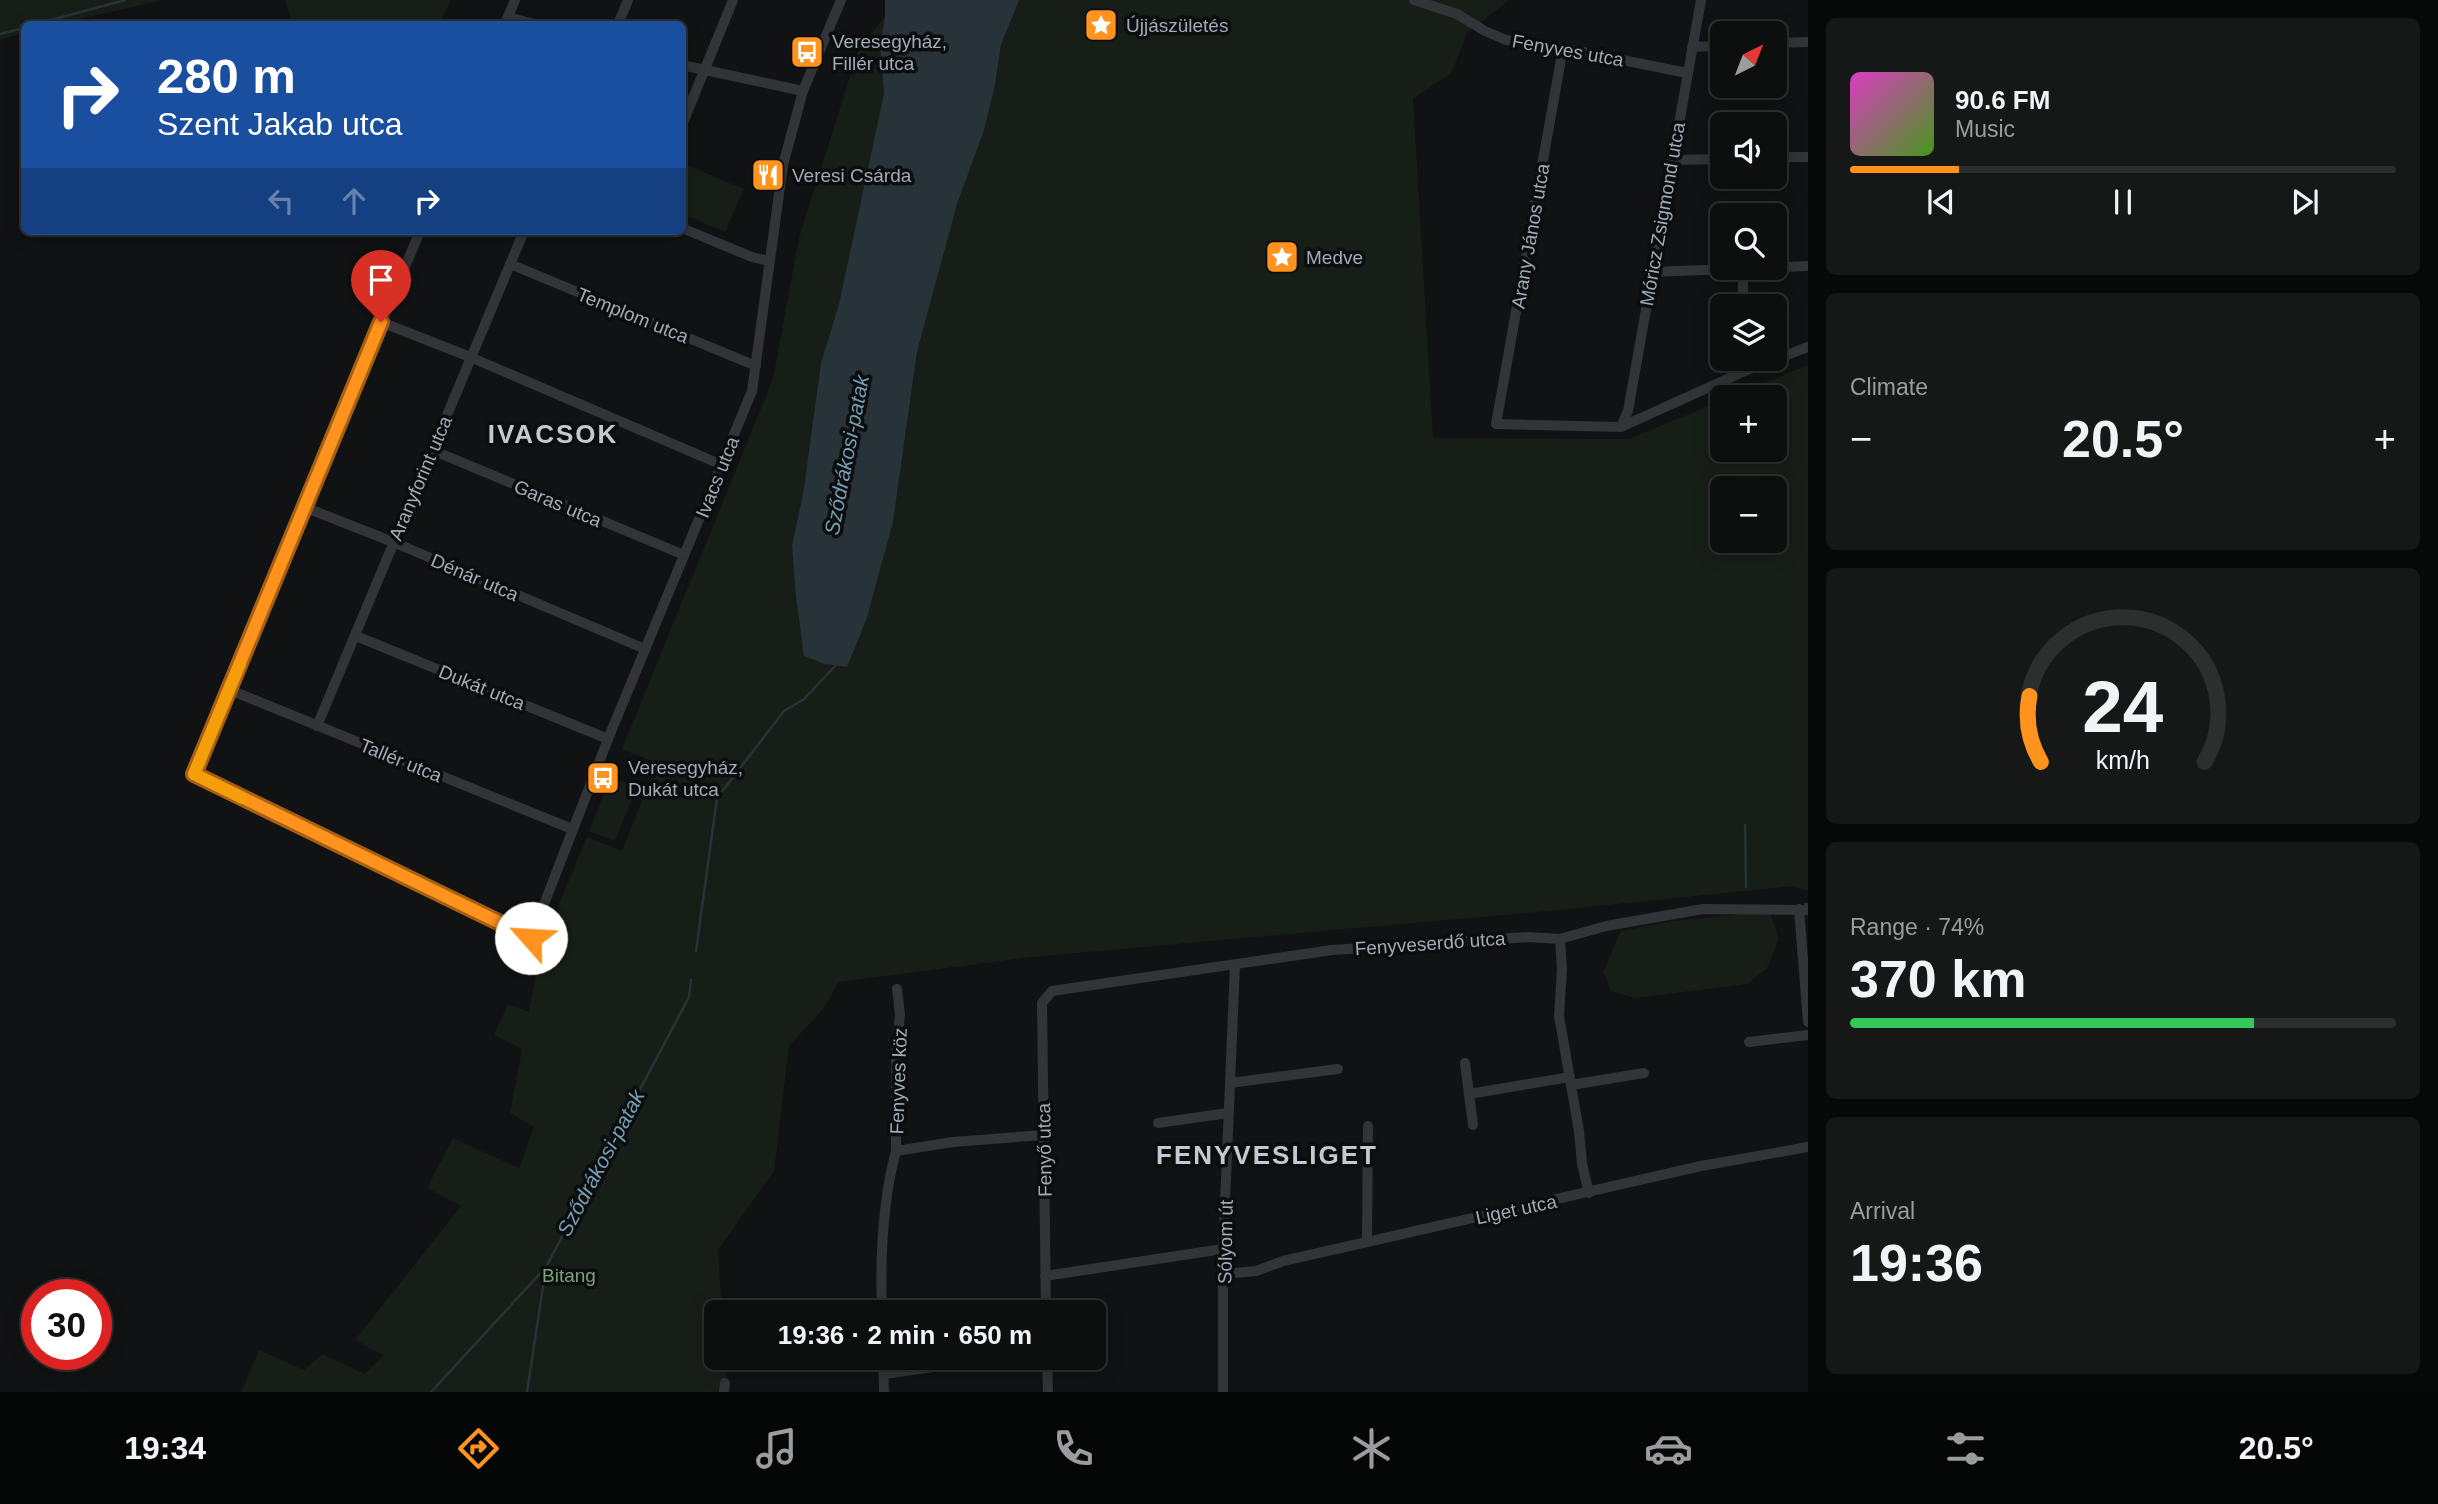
<!DOCTYPE html>
<meta charset="utf-8">
<style>
body{margin:0;font-family:Helvetica,sans-serif;background:#161717;color:#f1f3f6;height:100vh;display:flex;flex-direction:column;font-size:26px;white-space:nowrap}
*{box-sizing:border-box;margin:0}
p{font-size:23px;color:#9a9c9e}
.icon{flex:none;width:38px;height:38px;fill:none;stroke:currentColor;stroke-width:2;stroke-linecap:round;stroke-linejoin:round}
.map{position:relative;flex:1;overflow:hidden}
.drawer{display:flex;flex-direction:column;gap:18px;padding:18px;background:#070808;width:630px}
.drawer>*{flex:none}
.banner{position:absolute;left:21px;top:21px;width:665px;height:214px;border-radius:10px;box-shadow:0 4px 18px #0003,0 0 0 2px #2d2e2e;background:#1a4fa0;color:#fff;overflow:hidden}
.needle{width:46px;rotate:42deg}
.tools{position:absolute;left:1710px;top:21px;display:grid;gap:14px}
.tools a{display:grid;place-items:center;width:77px;height:77px;border-radius:10px;background:#0d0e0e;box-shadow:0 4px 18px #0003,0 0 0 2px #2d2e2e;font-size:35px}
.speed{position:absolute;left:21px;top:1279px;display:flex;gap:14px;font-size:35px;font-weight:700;text-align:center}
.speed>*{display:grid;place-content:center;width:91px;height:91px;border-radius:50%;background:#0d0e0e;box-shadow:0 4px 18px #0003,0 0 0 2px #2d2e2e;line-height:1}
.speed .limit{border:10px solid #d22;background:#fff;color:#111}
.pin{position:absolute;display:grid;place-items:center;width:60px;height:60px;color:#fff;margin:-72px -30px;border-radius:50% 50% 50% 0;rotate:-45deg;box-shadow:0 0 7px #0007}
.pin .icon{rotate:45deg}
.me{position:absolute;width:77px;margin:-38px;rotate:296deg;stroke-linejoin:round;filter:drop-shadow(0 0 5px #0008)}
.turn{display:flex;align-items:center;gap:24px;height:147px;padding:0 21px;font-size:32px}
.turn .icon{width:91px;height:91px;stroke-width:2.5}
.turn b{display:block;font-size:49px;line-height:60px}
.lanes{display:flex;align-items:center;height:66px;padding:0 21px;background:#0003;justify-content:center;gap:35px;direction:ltr}
.lanes .off{opacity:.35}
.big{font-size:52px;font-weight:600;line-height:1.1}
.drawer .card{flex:1;display:flex;flex-direction:column;justify-content:center;gap:10px;min-width:0;padding:0 24px;border-radius:10px;background:#161717}
.drawer .dial{align-items:center;gap:0}
.dial svg{height:182px;overflow:visible;fill:none;stroke:#2d2e2e;stroke-width:7;stroke-linecap:round;text-anchor:middle}
.dial text{fill:#f1f3f6;stroke:none}
.song{display:flex;align-items:center;gap:21px}
.cover{width:84px;height:84px;border-radius:10px;background:linear-gradient(135deg,hsl(310 70% 55%),hsl(100 70% 35%))}
.played{height:7px;border-radius:4px;background:linear-gradient(90deg,#ff931d 20%,#2d2e2e 20%)}
.keys{display:flex;justify-content:space-around;direction:ltr}
.heat{display:flex;justify-content:space-between;align-items:center;font-size:38px;direction:ltr}
.charge{height:10px;border-radius:5px;background:linear-gradient(90deg,#34c759 74%,#2d2e2e 0)}
.trip{position:absolute;left:704px;top:1300px;width:402px;height:70px;border-radius:10px;background:#0d0e0e;box-shadow:0 4px 18px #0003,0 0 0 2px #2d2e2e;font-weight:600;line-height:70px;text-align:center}
.dock{display:flex;height:112px;justify-content:space-around;align-items:center;background:#050606;color:#9a9c9e}
.dock .icon{width:49px;height:49px}
.dock .on{color:#ff931d}
.dock b{font-size:32px;color:#f1f3f6}
main{display:flex;flex:1;min-height:0}
.map>svg:first-child{display:block}
.green{fill:#171e17;fill-rule:evenodd}
.water{fill:#273338}
.lines{fill:none;stroke-linecap:round;stroke-linejoin:round}
.stream{stroke:#273338;stroke-width:2.5}
.street{stroke:#323438;stroke-width:10}
.route-casing{stroke:#a66013;stroke-width:18}
.route{stroke:#ff931d;stroke-width:12}
.slow{stroke:#f59e0b;stroke-width:12}
.labels{text-anchor:middle;stroke-width:7;stroke-linejoin:round;paint-order:stroke}
.poi-label{font-size:19px;fill:#a1aab5;stroke:#0c0d0e;text-anchor:start}
.street-label{font-size:19px;fill:#a1aab5;stroke:#0c0d0e}
.park-label{font-size:19px;fill:#7aa277;stroke:#0c0d0e}
.water-label{font-size:21px;font-style:italic;fill:#759fb4;stroke:#0c0d0e}
.district-label{font-size:26px;font-weight:bold;letter-spacing:2px;fill:#c3c8d1;stroke:#0c0d0e}
</style>
<main>
<div class="map">
<svg width="1808" height="1392" viewBox="0 0 1808 1392">
<rect width="100%" height="100%" fill="#111213"/>
<!-- green -->
<g class="green">
<polygon points="0,0 164,0 57,24 24,24 24,33 0,40"/>
<polygon points="285,0 451,0 440,24 293,24"/>
<path d="M1019,0H1509L1467,33L1451,74L1413,98L1433,438L1629,439L1722,400V450H1774V397H1729L1808,365V891L1794,886L1548,911L1032,957L839,982L824,1008L789,1046L774,1171L718,1250L722,1312H716V1358H725L727,1392H241L259,1350L304,1370L322,1354L365,1374L383,1355L355,1340L461,1206L427,1188L453,1138L519,1168L534,1127L510,1113L522,1049L494,1035L508,1004L529,1012L540,950L587,837L622,851L657,763L622,749L773,379L799,238L858,51L885,16L880,47L884,92L839,304L821,363L803,494L792,545L825,664L846,667L867,618L893,522L917,352L957,204L984,131L995,85L1001,45ZM1722,488H1774V541H1722Z"/>
<polygon points="682,163 744,189 725,232 683,214"/>
<polygon points="611,777 637,787 615,841 589,831"/>
<polygon points="1753,913 1770,913 1779,939 1767,968 1747,984 1635,998 1611,991 1603,972 1621,931 1674,921"/>
</g>
<!-- water -->
<polygon class="water" points="885,0 1019,0 1001,45 995,85 984,131 957,204 917,352 893,522 867,618 847,667 825,664 804,656 796,596 792,545 803,494 821,363 839,304 884,93 880,47 885,16"/>
<g class="lines">
<!-- stream -->
<g class="stream">
<polyline points="36,24 125,0"/>
<polyline points="0,34 24,28"/>
<polyline points="1745,825 1746,887"/>
<polyline points="1805,904 1808,904"/>
<polyline points="696,951 717,798 784,711 804,699 837,664"/>
<polyline points="431,1392 546,1267 689,997 691,980"/>
<polyline points="527,1392 546,1267"/>
</g>
<!-- street -->
<g class="street">
<polyline points="1414,0 1457,14 1485,31 1506,40 1563,48 1687,73"/>
<polyline points="508,17 534,24"/>
<polyline points="505,24 515,0"/>
<polyline points="618,24 628,0"/>
<polyline points="1774,43 1808,42"/>
<polyline points="1692,47 1722,46"/>
<polyline points="1563,48 1496,424 1621,427 1745,371 1808,347"/>
<polyline points="682,65 803,91"/>
<polyline points="682,125 733,0"/>
<polyline points="1774,157 1808,157"/>
<polyline points="1672,160 1722,159"/>
<polyline points="682,228 752,257 769,261"/>
<polyline points="420,231 194,774 531,938 608,739 752,391 783,165 803,91 841,0"/>
<polyline points="510,264 756,366"/>
<polyline points="1743,271 1743,306"/>
<polyline points="1652,272 1808,266"/>
<polyline points="381,322 470,357 722,465"/>
<polyline points="1621,427 1628,411 1701,0"/>
<polyline points="432,450 684,555"/>
<polyline points="304,507 393,542 645,649"/>
<polyline points="356,636 608,739"/>
<polyline points="230,690 572,829"/>
<polyline points="317,726 524,231"/>
<polyline points="1799,909 1808,1022"/>
<polyline points="1560,939 1562,969 1559,1016 1579,1131 1582,1164 1589,1193"/>
<polyline points="897,989 900,1014 896,1058 896,1151 953,1142 1043,1135"/>
<polyline points="1749,1042 1808,1035"/>
<polyline points="1465,1063 1473,1125"/>
<polyline points="1230,1083 1338,1069"/>
<polyline points="1571,1085 1644,1073"/>
<polyline points="1469,1094 1570,1077"/>
<polyline points="1158,1123 1228,1113"/>
<polyline points="1367,1242 1368,1126"/>
<polyline points="1224,1274 1256,1271 1283,1261 1367,1242 1701,1166 1808,1147"/>
<polyline points="1045,1276 1223,1249"/>
<path d="M882,1312C880,1259 882,1203 896,1151"/>
<polyline points="1046,1312 1042,1003 1052,991 1332,950 1528,937 1560,939 1606,926 1703,909 1808,910"/>
<polyline points="883,1358 884,1392"/>
<polyline points="1047,1358 1048,1392"/>
<polyline points="884,1374 996,1358"/>
<polyline points="724,1392 725,1383"/>
<polyline points="1223,1392 1223,1249 1235,965"/>
</g>
</g>
<g class="lines">
<defs>
<polyline id="route" points="381,322 194,774 531,938"/>
</defs>
<!-- route casing -->
<use href="#route" class="route-casing"/>
<!-- route -->
<use href="#route" class="route"/>
<!-- slow -->
<polyline class="slow" points="240,664 194,774 242,798"/>
</g>
<!-- icons -->
<defs>
<symbol id="sight-square" viewBox="-11 -11 22 22"><rect x="-9" y="-9" width="18" height="18" rx="4" fill="#ff931d" stroke="#0c0d0e"/><path d="M0-6L1.8-2.2L6-1.7L2.9 1.2L3.7 5.4L0 3.3L-3.7 5.4L-2.9 1.2L-6-1.7L-1.8-2.2Z" fill="#fff"/></symbol>
<symbol id="bus-square" viewBox="-11 -11 22 22"><rect x="-9" y="-9" width="18" height="18" rx="4" fill="#ff931d" stroke="#0c0d0e"/><path d="M-5-6H5V4H4V6H2V4H-2V6H-4V4H-5ZM-3.5-4V0h7V-4ZM-3.5 1.2v1.5H-2V1.2ZM2 1.2v1.5H3.5V1.2Z" fill="#fff"/></symbol>
<symbol id="restaurant-square" viewBox="-11 -11 22 22"><rect x="-9" y="-9" width="18" height="18" rx="4" fill="#ff931d" stroke="#0c0d0e"/><path d="M-5-6h1v4h1v-4h1v4h1v-4h1v5L-1.5 .5V6h-2V.5L-5-1ZM5-6V6H3V1.5H1.5Q1.5-4 5-6Z" fill="#fff"/></symbol>
</defs>
<g fill-rule="evenodd">
<use href="#sight-square" x="1082" y="6" width="38" height="38"/>
<use href="#bus-square" x="788" y="33" width="38" height="38"/>
<use href="#restaurant-square" x="749" y="156" width="38" height="38"/>
<use href="#sight-square" x="1263" y="238" width="38" height="38"/>
<use href="#bus-square" x="584" y="759" width="38" height="38"/>
</g>
<g class="labels">
<!-- poi labels -->
<g class="poi-label">
<text x="1126" y="32">Újjászületés</text>
<text x="832" y="48">Veresegyház,<tspan x="832" dy="22">Fillér utca</tspan></text>
<text x="792" y="182">Veresi Csárda</text>
<text x="1306" y="264">Medve</text>
<text x="628" y="774">Veresegyház,<tspan x="628" dy="22">Dukát utca</tspan></text>
</g>
<!-- street labels -->
<g class="street-label">
<text transform="translate(1568 50) rotate(10)" y="7">Fenyves utca</text>
<text transform="translate(1662 214) rotate(-80)" y="7">Móricz Zsigmond utca</text>
<text transform="translate(1530 236) rotate(-80)" y="7">Arany János utca</text>
<text transform="translate(633 315) rotate(22)" y="7">Templom utca</text>
<text transform="translate(717 477) rotate(-68)" y="7">Ivacs utca</text>
<text transform="translate(420 478) rotate(-67)" y="7">Aranyforint utca</text>
<text transform="translate(558 503) rotate(23)" y="7">Garas utca</text>
<text transform="translate(475 577) rotate(23)" y="7">Dénár utca</text>
<text transform="translate(482 687) rotate(22)" y="7">Dukát utca</text>
<text transform="translate(401 760) rotate(22)" y="7">Tallér utca</text>
<text transform="translate(1430 943) rotate(-4)" y="7">Fenyveserdő utca</text>
<text transform="translate(898 1081) rotate(-88)" y="7">Fenyves köz</text>
<text transform="translate(1044 1150) rotate(-91)" y="7">Fenyő utca</text>
<text transform="translate(1516 1209) rotate(-12)" y="7">Liget utca</text>
<text transform="translate(1225 1242) rotate(-89)" y="7">Sólyom út</text>
</g>
<!-- park labels -->
<g class="park-label">
<text x="569" y="1282">Bitang</text>
</g>
<!-- water labels -->
<g class="water-label">
<text transform="translate(847 455) rotate(-79)" y="7">Sződrákosi-patak</text>
<text transform="translate(601 1163) rotate(-62)" y="7">Sződrákosi-patak</text>
</g>
<!-- district labels -->
<g class="district-label">
<text x="553" y="443">IVACSOK</text>
<text x="1267" y="1164">FENYVESLIGET</text>
</g>
</g>
</svg>
<div class="tools">
<a><svg class="needle" viewBox="-14 -14 28 28"><path d="M0-13l5 13h-10z" fill="#e53935"/><path d="M0 13l5-13h-10z" fill="#9a9c9e"/></svg></a>
<a><svg class="icon" aria-label="sound" viewBox="0 0 24 24"><path d="M4 9h4l5-4v14l-5-4H4zM17 9q2 3 0 6"/></svg></a>
<a><svg class="icon" aria-label="search" viewBox="0 0 24 24"><circle cx="10" cy="10" r="6"/><path d="M15 15l6 6"/></svg></a>
<a><svg class="icon" aria-label="layers" viewBox="0 0 24 24"><path d="M12 4l9 5-9 5-9-5zM3 14l9 5 9-5"/></svg></a>
<a>+</a>
<a>−</a>
</div>
<div class="speed"><div class="limit">30</div></div>
<div class="pin" style="left:381px;top:322px;background:#d93025"><svg class="icon" aria-label="arrive" viewBox="0 0 24 24"><path d="M6 21V4h12l-3 4 3 4H6"/></svg></div>
<svg class="me" style="left:531px;top:938px" viewBox="-20 -20 40 40"><circle r="19" fill="#fff"/><path d="M0-13L10 11 0 6-10 11z" fill="#ff931d"/></svg>
<div class="trip">19:36 · 2 min · 650 m</div>
<div class="banner">
<div class="turn"><svg class="icon" aria-label="right" viewBox="0 0 24 24"><path d="M7 20v-9h11M14 6l5 5-5 5"/></svg><div><b>280 m</b>Szent Jakab utca</div></div>
<div class="lanes"><svg class="icon off" aria-label="left" viewBox="0 0 24 24"><path d="M17 20v-9H6M10 6l-5 5 5 5"/></svg><svg class="icon off" aria-label="ahead" viewBox="0 0 24 24"><path d="M12 20V5M6 11l6-6 6 6"/></svg><svg class="icon" aria-label="right" viewBox="0 0 24 24"><path d="M7 20v-9h11M14 6l5 5-5 5"/></svg></div>
</div>
</div>
<section class="drawer">
<div class="card">
<div class="song"><i class="cover"></i><div><b>90.6 FM</b><p>Music</p></div></div>
<div class="played"></div>
<div class="keys"><svg class="icon" aria-label="previous" viewBox="0 0 24 24"><path d="M18 5L8 12l10 7zM5 5v14"/></svg><svg class="icon" aria-label="pause" viewBox="0 0 24 24"><path d="M8 5v14M16 5v14"/></svg><svg class="icon" aria-label="next" viewBox="0 0 24 24"><path d="M6 5l10 7-10 7zM19 5v14"/></svg></div>
</div>
<div class="card"><p>Climate</p>
<div class="heat"><a>−</a><b class="big">20.5°</b><a>+</a></div>
</div>
<div class="card dial"><svg viewBox="0 0 100 80">
<path d="M14 69A42 42 0 1 1 86 69"/>
<path d="M14 69A42 42 0 0 1 9 40" stroke="#ff931d"/>
<text x="50" y="56" font-size="32" font-weight="700">24</text>
<text x="50" y="72" font-size="11">km/h</text>
</svg></div>
<div class="card"><p>Range · 74%</p><b class="big">370 km</b><div class="charge"></div></div>
<div class="card"><p>Arrival</p><b class="big">19:36</b></div>
</section>
</main>
<nav class="dock">
<b>19:34</b>
<svg class="icon on" aria-label="directions" viewBox="0 0 24 24"><path d="M12 3l9 9-9 9-9-9zM9 14v-3h6M13 9l2 2-2 2"/></svg>
<svg class="icon" aria-label="music" viewBox="0 0 24 24"><path d="M9 18V5l10-2v13"/><circle cx="6" cy="18" r="3"/><circle cx="16" cy="16" r="3"/></svg>
<svg class="icon" aria-label="phone" viewBox="0 0 24 24"><path d="M5 4h4l2 5-3 2q2 4 5 5l2-3 5 2v4C11 20 4 13 5 4z"/></svg>
<svg class="icon" aria-label="climate" viewBox="0 0 24 24"><path d="M12 3v18M4 7l16 10M4 17L20 7"/></svg>
<svg class="icon" aria-label="car" viewBox="0 0 24 24"><path d="M5 17H2v-5l4-1 3-4h7l3 4 3 1v5h-3M9 17h6M6 11h13"/><circle cx="7" cy="17" r="2"/><circle cx="17" cy="17" r="2"/></svg>
<svg class="icon" aria-label="filters" viewBox="0 0 24 24"><path d="M4 7h16M4 17h16"/><circle cx="9" cy="7" r="2"/><circle cx="15" cy="17" r="2"/></svg>
<b>20.5°</b>
</nav>
